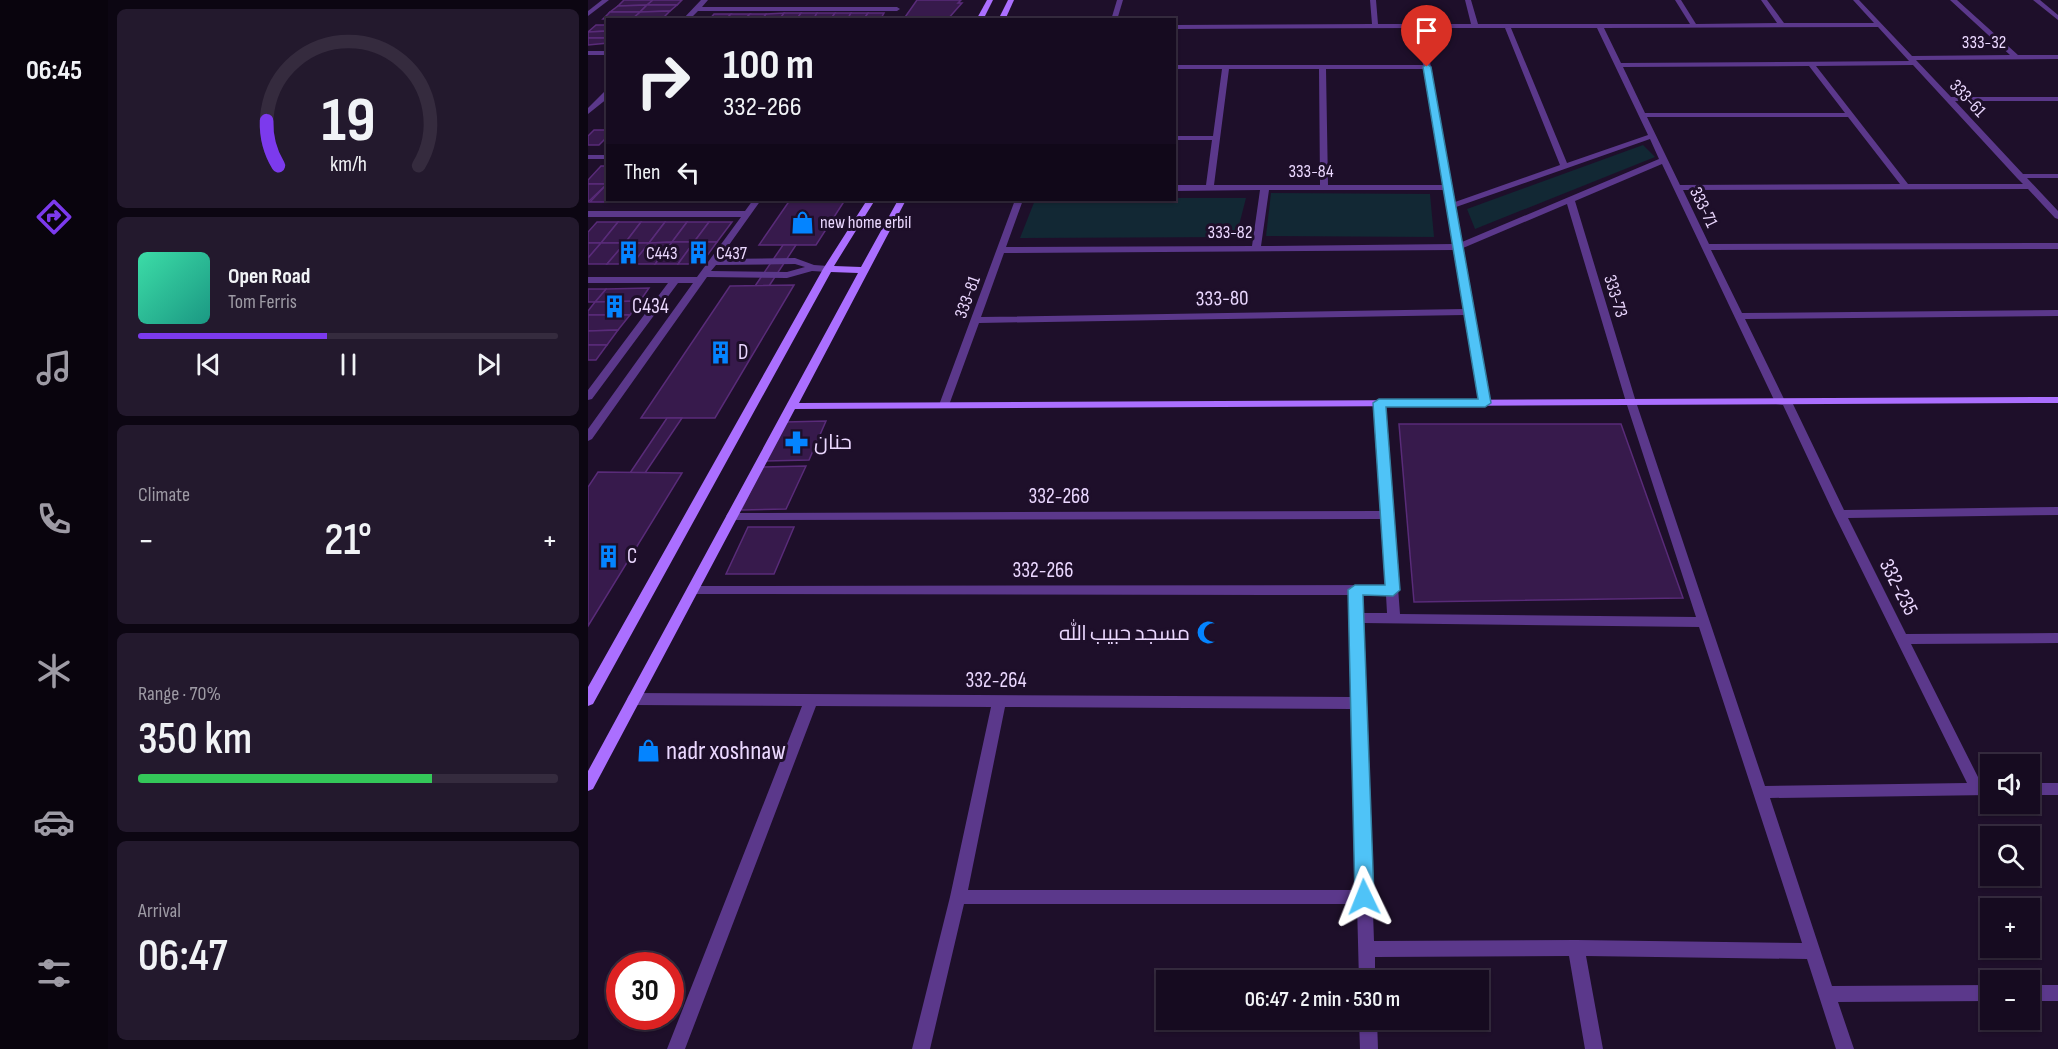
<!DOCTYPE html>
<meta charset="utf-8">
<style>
body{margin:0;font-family:"Sofia Sans Condensed",Cairo,sans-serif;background:#23192d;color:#f1f3f6;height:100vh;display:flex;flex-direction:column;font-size:22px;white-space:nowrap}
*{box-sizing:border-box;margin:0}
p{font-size:20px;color:#9e9ba5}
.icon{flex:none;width:33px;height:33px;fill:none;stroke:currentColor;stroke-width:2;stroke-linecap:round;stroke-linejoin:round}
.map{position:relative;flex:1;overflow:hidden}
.drawer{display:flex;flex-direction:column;gap:9px;padding:9px;background:#0c0612;width:480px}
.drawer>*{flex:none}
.guide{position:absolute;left:18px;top:18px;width:570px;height:183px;border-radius:0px;box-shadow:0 2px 4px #0004,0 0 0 2px #352b3e;background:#160b20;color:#f1f3f6;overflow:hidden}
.buttons{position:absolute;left:1392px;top:754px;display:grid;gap:12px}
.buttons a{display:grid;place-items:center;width:60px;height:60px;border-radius:0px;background:#160b20;box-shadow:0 2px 4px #0004,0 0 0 2px #352b3e;font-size:30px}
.speed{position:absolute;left:18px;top:952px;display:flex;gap:12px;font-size:30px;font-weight:700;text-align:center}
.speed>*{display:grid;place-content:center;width:78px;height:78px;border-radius:50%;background:#160b20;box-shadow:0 2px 4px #0004,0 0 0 2px #352b3e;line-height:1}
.speed .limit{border:9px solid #d22;background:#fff;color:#111}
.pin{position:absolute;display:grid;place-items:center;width:51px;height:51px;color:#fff;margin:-62px -26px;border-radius:50% 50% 50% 0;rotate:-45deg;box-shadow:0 0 6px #0007}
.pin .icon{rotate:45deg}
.me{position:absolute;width:66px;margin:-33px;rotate:358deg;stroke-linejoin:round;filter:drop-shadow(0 0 4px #0008)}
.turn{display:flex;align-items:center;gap:21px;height:126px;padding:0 18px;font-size:27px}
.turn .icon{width:78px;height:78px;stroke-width:2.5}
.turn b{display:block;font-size:42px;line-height:51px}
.then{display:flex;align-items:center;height:57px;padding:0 18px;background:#0003;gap:12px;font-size:22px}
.big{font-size:45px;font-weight:600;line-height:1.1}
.drawer .widget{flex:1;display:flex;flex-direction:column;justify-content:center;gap:9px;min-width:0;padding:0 21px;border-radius:9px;background:#23192d}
.drawer .dial{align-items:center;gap:0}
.dial svg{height:156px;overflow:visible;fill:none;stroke:#352b3e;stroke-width:7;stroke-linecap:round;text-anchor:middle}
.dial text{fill:#f1f3f6;stroke:none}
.song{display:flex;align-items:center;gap:18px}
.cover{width:72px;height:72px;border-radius:9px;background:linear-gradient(135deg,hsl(160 70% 55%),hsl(170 70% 35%))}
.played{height:6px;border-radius:3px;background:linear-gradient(90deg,#7c3aed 45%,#352b3e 45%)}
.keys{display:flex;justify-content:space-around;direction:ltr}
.heat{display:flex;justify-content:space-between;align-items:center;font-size:33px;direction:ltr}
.charge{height:9px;border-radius:4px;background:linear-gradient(90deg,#34c759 70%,#352b3e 0)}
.trip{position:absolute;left:568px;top:970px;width:333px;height:60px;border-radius:0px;background:#160b20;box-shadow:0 2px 4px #0004,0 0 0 2px #352b3e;font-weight:600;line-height:60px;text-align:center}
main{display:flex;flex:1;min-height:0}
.dock{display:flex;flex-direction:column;width:108px;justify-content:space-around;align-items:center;background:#09040d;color:#9e9ba5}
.dock .icon{width:42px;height:42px}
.dock .active{color:#7c3aed}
.dock b{font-size:27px;color:#f1f3f6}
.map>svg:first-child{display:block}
.green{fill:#122834}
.building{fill:#371a4c;stroke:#592b79;stroke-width:1.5}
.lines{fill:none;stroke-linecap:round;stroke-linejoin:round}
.street{fill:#5b388b;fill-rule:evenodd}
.secondary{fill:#ab6fff;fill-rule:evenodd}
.route{fill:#4fc3f7;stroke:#337fa1;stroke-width:1.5}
.labels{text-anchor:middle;stroke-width:6;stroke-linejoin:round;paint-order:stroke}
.far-street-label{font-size:18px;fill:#ebd8ff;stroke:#1e0f2a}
.far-poi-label{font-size:18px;fill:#ebd8ff;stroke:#1e0f2a;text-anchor:start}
.street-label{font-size:21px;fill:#ebd8ff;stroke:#1e0f2a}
.poi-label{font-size:21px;fill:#ebd8ff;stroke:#1e0f2a;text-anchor:start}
.near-poi-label{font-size:26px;fill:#ebd8ff;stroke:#1e0f2a;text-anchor:start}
</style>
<main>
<nav class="dock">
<b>06:45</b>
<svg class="icon active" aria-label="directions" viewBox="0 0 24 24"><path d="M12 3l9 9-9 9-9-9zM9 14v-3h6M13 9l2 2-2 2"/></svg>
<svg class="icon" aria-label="music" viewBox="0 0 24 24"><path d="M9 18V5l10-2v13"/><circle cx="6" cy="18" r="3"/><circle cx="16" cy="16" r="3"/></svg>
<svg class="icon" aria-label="phone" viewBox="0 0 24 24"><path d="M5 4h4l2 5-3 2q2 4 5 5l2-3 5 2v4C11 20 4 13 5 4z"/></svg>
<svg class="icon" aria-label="climate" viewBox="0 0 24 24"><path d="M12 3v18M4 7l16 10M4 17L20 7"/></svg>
<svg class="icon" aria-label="car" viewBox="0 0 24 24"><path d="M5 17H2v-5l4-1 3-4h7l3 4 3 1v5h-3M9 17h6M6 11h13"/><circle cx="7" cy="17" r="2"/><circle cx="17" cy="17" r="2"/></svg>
<svg class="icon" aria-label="filters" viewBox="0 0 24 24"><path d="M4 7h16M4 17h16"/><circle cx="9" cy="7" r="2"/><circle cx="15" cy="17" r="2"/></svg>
</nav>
<section class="drawer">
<div class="widget dial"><svg viewBox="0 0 100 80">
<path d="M14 69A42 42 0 1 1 86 69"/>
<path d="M14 69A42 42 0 0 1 8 46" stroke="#7c3aed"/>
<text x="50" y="56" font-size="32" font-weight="700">19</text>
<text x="50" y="72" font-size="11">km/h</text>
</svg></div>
<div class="widget">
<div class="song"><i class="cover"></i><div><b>Open Road</b><p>Tom Ferris</p></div></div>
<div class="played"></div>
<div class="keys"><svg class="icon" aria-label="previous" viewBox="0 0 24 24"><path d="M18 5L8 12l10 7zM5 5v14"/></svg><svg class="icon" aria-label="pause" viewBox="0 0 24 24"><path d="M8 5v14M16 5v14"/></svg><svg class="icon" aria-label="next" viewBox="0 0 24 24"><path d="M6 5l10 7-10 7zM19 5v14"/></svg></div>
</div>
<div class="widget"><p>Climate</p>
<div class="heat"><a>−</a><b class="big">21°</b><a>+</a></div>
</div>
<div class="widget"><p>Range · 70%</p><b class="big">350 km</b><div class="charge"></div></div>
<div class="widget"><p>Arrival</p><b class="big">06:47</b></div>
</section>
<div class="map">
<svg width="1470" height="1049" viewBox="0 0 1470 1049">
<rect width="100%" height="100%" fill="#1e0f2a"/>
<!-- green -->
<g class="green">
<polygon points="1055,145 1067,157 887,229 879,209"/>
<polygon points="683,193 842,194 846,237 678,236"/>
<polygon points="587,198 658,198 648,237 432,238 447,200 586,200"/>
</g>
<!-- building -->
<g class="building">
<polygon points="36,0 65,0 59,5 30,6"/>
<polygon points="65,0 94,0 89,5 59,5"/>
<polygon points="329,0 373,0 370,3 374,3 359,20 315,20"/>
<polygon points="59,5 52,12 22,12 30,6"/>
<polygon points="59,5 89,5 82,11 52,12"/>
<polygon points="82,11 75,18 45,18 52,12"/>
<polygon points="22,12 52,12 45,18 15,19"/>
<polygon points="196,13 191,20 173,20 178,14"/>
<polygon points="196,13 213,13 208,20 191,20"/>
<polygon points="213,13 229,13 225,20 208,20"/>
<polygon points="229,13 247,13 242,20 225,20"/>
<polygon points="247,13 263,13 259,20 242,20"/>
<polygon points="263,13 280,13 275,20 259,20"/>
<polygon points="280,13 296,13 292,20 275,20"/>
<polygon points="126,14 143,14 137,20 121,20"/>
<polygon points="143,14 162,14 156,20 137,20"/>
<polygon points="162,14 178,14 173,20 156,20"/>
<polygon points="8,25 20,25 20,31 0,32"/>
<polygon points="20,31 20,38 0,38 0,32"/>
<polygon points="0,38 20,38 20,43 0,45"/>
<polygon points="6,130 20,130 20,136 11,145 0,145 0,136"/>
<polygon points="13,166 20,166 20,184 0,184 0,180"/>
<polygon points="0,184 19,184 0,202"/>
<polygon points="19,184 20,200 26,200 24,202 2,202"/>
<polygon points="202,200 257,200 228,245 171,245"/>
<polygon points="9,222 30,222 13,243 0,243 0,232"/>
<polygon points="30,222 53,222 37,243 13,243"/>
<polygon points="53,222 77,222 61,243 37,243"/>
<polygon points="77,222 99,222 84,242 61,243"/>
<polygon points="99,222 121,222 106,242 84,242"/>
<polygon points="121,222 144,222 129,242 106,242"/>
<polygon points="84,242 106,242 90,264 67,264"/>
<polygon points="84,242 67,264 44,264 61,243"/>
<polygon points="106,242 129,242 113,264 90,264"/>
<polygon points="0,243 13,243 0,258"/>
<polygon points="13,243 37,243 19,264 0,264 0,258"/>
<polygon points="37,243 61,243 44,264 19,264"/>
<polygon points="195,245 208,245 181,286 167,286"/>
<polygon points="206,285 127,418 53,418 142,286"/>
<polygon points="61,288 52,301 7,302 18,289"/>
<polygon points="0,289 18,289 7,302 0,302"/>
<polygon points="52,301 42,315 0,315 0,311 7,302"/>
<polygon points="0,315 42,315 30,330 0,331"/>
<polygon points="30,330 19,345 0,345 0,331"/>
<polygon points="0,345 19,345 8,360 0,360"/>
<polygon points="79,418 94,418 57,473 42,473"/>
<polygon points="238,421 221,460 178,461 197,422"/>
<polygon points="811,424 1033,424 1095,598 826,602"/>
<polygon points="218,466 198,509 153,510 174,467"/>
<polygon points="10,472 94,473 0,626 0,487"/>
<polygon points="160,527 206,527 186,574 138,574"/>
</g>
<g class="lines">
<!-- street -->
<g class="street">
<polygon points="14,0 21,0 0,16 0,11"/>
<polygon points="113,0 120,0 114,7 309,7 312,9 309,11 110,11 101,20 94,20"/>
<polygon points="529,0 535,0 529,20 523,20"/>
<path d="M782,0H788L790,24H883L877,0H883L890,24H1102L1087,0H1093L1108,24L1189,23L1173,0H1179L1196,23H1286L1265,0H1271L1324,56L1422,55L1362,0H1369L1430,55H1470V59L1328,60L1363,97H1470V101H1367L1435,174H1470V178H1439L1470,211V219L1467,218L1440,189L1095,190L1121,244L1470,243V249L1123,250L1154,313L1470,310V316L1157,319L1196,399L1203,400L1204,402L1256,510L1470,507V515L1260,518L1318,634L1470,633V643L1323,644L1393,783H1402V795L1182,798L1244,986L1402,985V1001L1250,1002L1266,1049H1248L1219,959L998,956L1015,1049H997L981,956L787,957V981H771L769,904H376L342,1049H324L362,897L403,707L228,706L97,1049H79L214,706L46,705L41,703L39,699L41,695L46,693L763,697L761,595L105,594L101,592L99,589L101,586L797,585L793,519L144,520L138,516L140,513L793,511L786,403L791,400L796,403L812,614L1108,617L1038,402L979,204L875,248L902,403L901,405L897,406L892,403L877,315L391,323L361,405L356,408L351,405L427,200H435L418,247L664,246L672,190L586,191V185H618L624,140H586V136H625L634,69H586V65H835L829,28L586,29V25L784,24ZM1290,27L1321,61L1033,63L1016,28ZM836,28H917L972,165L867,202ZM923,28H1009L1060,135L979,163ZM1325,65L1429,178L1435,184H1320L1228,66ZM1221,66L1257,113H1057L1035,67ZM641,69H731L732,185H626ZM738,69H836L855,185H740ZM1059,117H1260L1312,184L1092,185ZM1062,139L1071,159L874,242L868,207ZM1074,164L1187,402L1188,404L1195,405L1246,514L1379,783L1177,786L1048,402L987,201ZM681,190H856L865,244L673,246ZM866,250L876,309L393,317L416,253ZM774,595H798L799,613H774ZM775,623L1111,627L1214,943L988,940L786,941ZM417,707L764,709L768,890H380Z"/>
<polygon points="1445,0 1452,0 1470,15 1470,20"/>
<rect x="0" y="51" width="20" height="4"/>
<polygon points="17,91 20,91 20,98 0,114 0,108"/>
<rect x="0" y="155" width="20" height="4"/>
<path d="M165,200H173L131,259L207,258L226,265L240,266L245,269L240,272L224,271L199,278L119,277L4,439L0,441V429L105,283H90L4,399L0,400V390L80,283H0V277H109L153,217H0V211H157ZM207,264L217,267L199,272L123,271L128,265Z"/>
<rect x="1442" y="783" width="28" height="12"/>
<rect x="1442" y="985" width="28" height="16"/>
<polygon points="771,1020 789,1020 790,1049 772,1049"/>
</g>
<!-- secondary -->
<g class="secondary">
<polygon points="399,0 405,0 395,20 388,20"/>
<polygon points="420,0 426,0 417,20 410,20"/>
<polygon points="279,200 287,200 246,266 273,267 310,200 318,200 211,403 1470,397 1470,403 207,409 5,789 0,791 0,771 270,273 243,272 5,704 0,706 0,687 235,269"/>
</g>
</g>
<!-- route -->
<polygon class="route" points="839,64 843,67 903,403 897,407 798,407 812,590 805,596 775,595 786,897 783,903 776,905 770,903 767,897 760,590 767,585 797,585 785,403 791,399 890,399 835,67"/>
<!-- icons -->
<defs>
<symbol id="shop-bare" viewBox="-9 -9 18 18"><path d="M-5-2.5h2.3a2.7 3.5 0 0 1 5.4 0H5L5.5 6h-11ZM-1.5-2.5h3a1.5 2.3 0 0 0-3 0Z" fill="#0484ff" stroke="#1e0f2a" stroke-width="2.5" paint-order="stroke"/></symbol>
<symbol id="building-bare" viewBox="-9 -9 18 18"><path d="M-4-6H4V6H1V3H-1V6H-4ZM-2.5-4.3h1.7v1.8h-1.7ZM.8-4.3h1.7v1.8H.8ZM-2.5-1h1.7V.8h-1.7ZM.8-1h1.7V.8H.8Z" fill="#0484ff" stroke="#1e0f2a" stroke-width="2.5" paint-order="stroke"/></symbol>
<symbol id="pharmacy-bare" viewBox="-9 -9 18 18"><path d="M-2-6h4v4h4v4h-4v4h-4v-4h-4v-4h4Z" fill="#0484ff" stroke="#1e0f2a" stroke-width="2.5" paint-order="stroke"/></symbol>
<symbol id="mosque-bare" viewBox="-9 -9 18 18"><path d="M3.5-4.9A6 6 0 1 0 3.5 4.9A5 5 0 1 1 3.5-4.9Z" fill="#0484ff" stroke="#1e0f2a" stroke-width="2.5" paint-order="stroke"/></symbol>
</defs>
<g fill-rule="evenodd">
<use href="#shop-bare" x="198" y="206" width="33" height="33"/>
<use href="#building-bare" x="24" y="236" width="33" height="33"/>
<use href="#building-bare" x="94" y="236" width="33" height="33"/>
<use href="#building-bare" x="10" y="290" width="33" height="33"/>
<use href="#building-bare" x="116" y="336" width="33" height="33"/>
<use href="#pharmacy-bare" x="192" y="426" width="33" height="33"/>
<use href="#building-bare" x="4" y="540" width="33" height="33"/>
<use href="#mosque-bare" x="604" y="616" width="33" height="33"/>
<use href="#shop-bare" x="44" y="734" width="33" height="33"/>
</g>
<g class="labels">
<!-- far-street labels -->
<g class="far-street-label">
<text x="1396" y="48">333-32</text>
<text transform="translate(1380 98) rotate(47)" y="6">333-61</text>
<text x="723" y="177">333-84</text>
<text transform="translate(1116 207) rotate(64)" y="6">333-71</text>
<text x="642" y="238">333-82</text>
<text transform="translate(1028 296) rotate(73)" y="6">333-73</text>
<text transform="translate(379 297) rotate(-70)" y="6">333-81</text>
</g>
<!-- far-poi labels -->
<g class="far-poi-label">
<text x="232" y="228">new home erbil</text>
<text x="58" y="259">C443</text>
<text x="128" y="259">C437</text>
</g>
<!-- street labels -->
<g class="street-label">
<text transform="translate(634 298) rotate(-1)" y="7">333-80</text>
<text x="471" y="503">332-268</text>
<text x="455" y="577">332-266</text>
<text transform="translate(1311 587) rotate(63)" y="7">332-235</text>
<text x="408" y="687">332-264</text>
</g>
<!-- poi labels -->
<g class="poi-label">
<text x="44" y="313">C434</text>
<text x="150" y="359">D</text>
<text x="226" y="449">حنان</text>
<text x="39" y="563">C</text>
<text x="602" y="640" text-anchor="end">مسجد حبيب الله</text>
</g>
<!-- near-poi labels -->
<g class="near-poi-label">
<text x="78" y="759">nadr xoshnaw</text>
</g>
</g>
</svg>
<div class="buttons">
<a><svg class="icon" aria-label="sound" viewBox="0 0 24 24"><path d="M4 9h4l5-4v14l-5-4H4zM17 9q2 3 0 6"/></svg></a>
<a><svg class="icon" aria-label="search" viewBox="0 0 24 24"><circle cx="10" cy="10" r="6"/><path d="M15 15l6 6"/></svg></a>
<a>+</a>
<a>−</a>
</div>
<div class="speed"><div class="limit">30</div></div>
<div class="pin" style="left:839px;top:67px;background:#d93025"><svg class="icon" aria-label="arrive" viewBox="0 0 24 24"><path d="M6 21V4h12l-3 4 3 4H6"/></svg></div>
<svg class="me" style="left:776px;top:897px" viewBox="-20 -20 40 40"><path d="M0-17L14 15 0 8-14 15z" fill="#4fc3f7" stroke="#fff" stroke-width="4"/></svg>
<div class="trip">06:47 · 2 min · 530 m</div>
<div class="guide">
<div class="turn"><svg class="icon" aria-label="right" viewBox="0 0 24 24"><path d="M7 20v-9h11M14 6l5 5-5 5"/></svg><div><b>100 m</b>332-266</div></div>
<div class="then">Then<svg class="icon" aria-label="left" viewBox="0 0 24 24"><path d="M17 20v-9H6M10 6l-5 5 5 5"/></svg></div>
</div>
</div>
</main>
